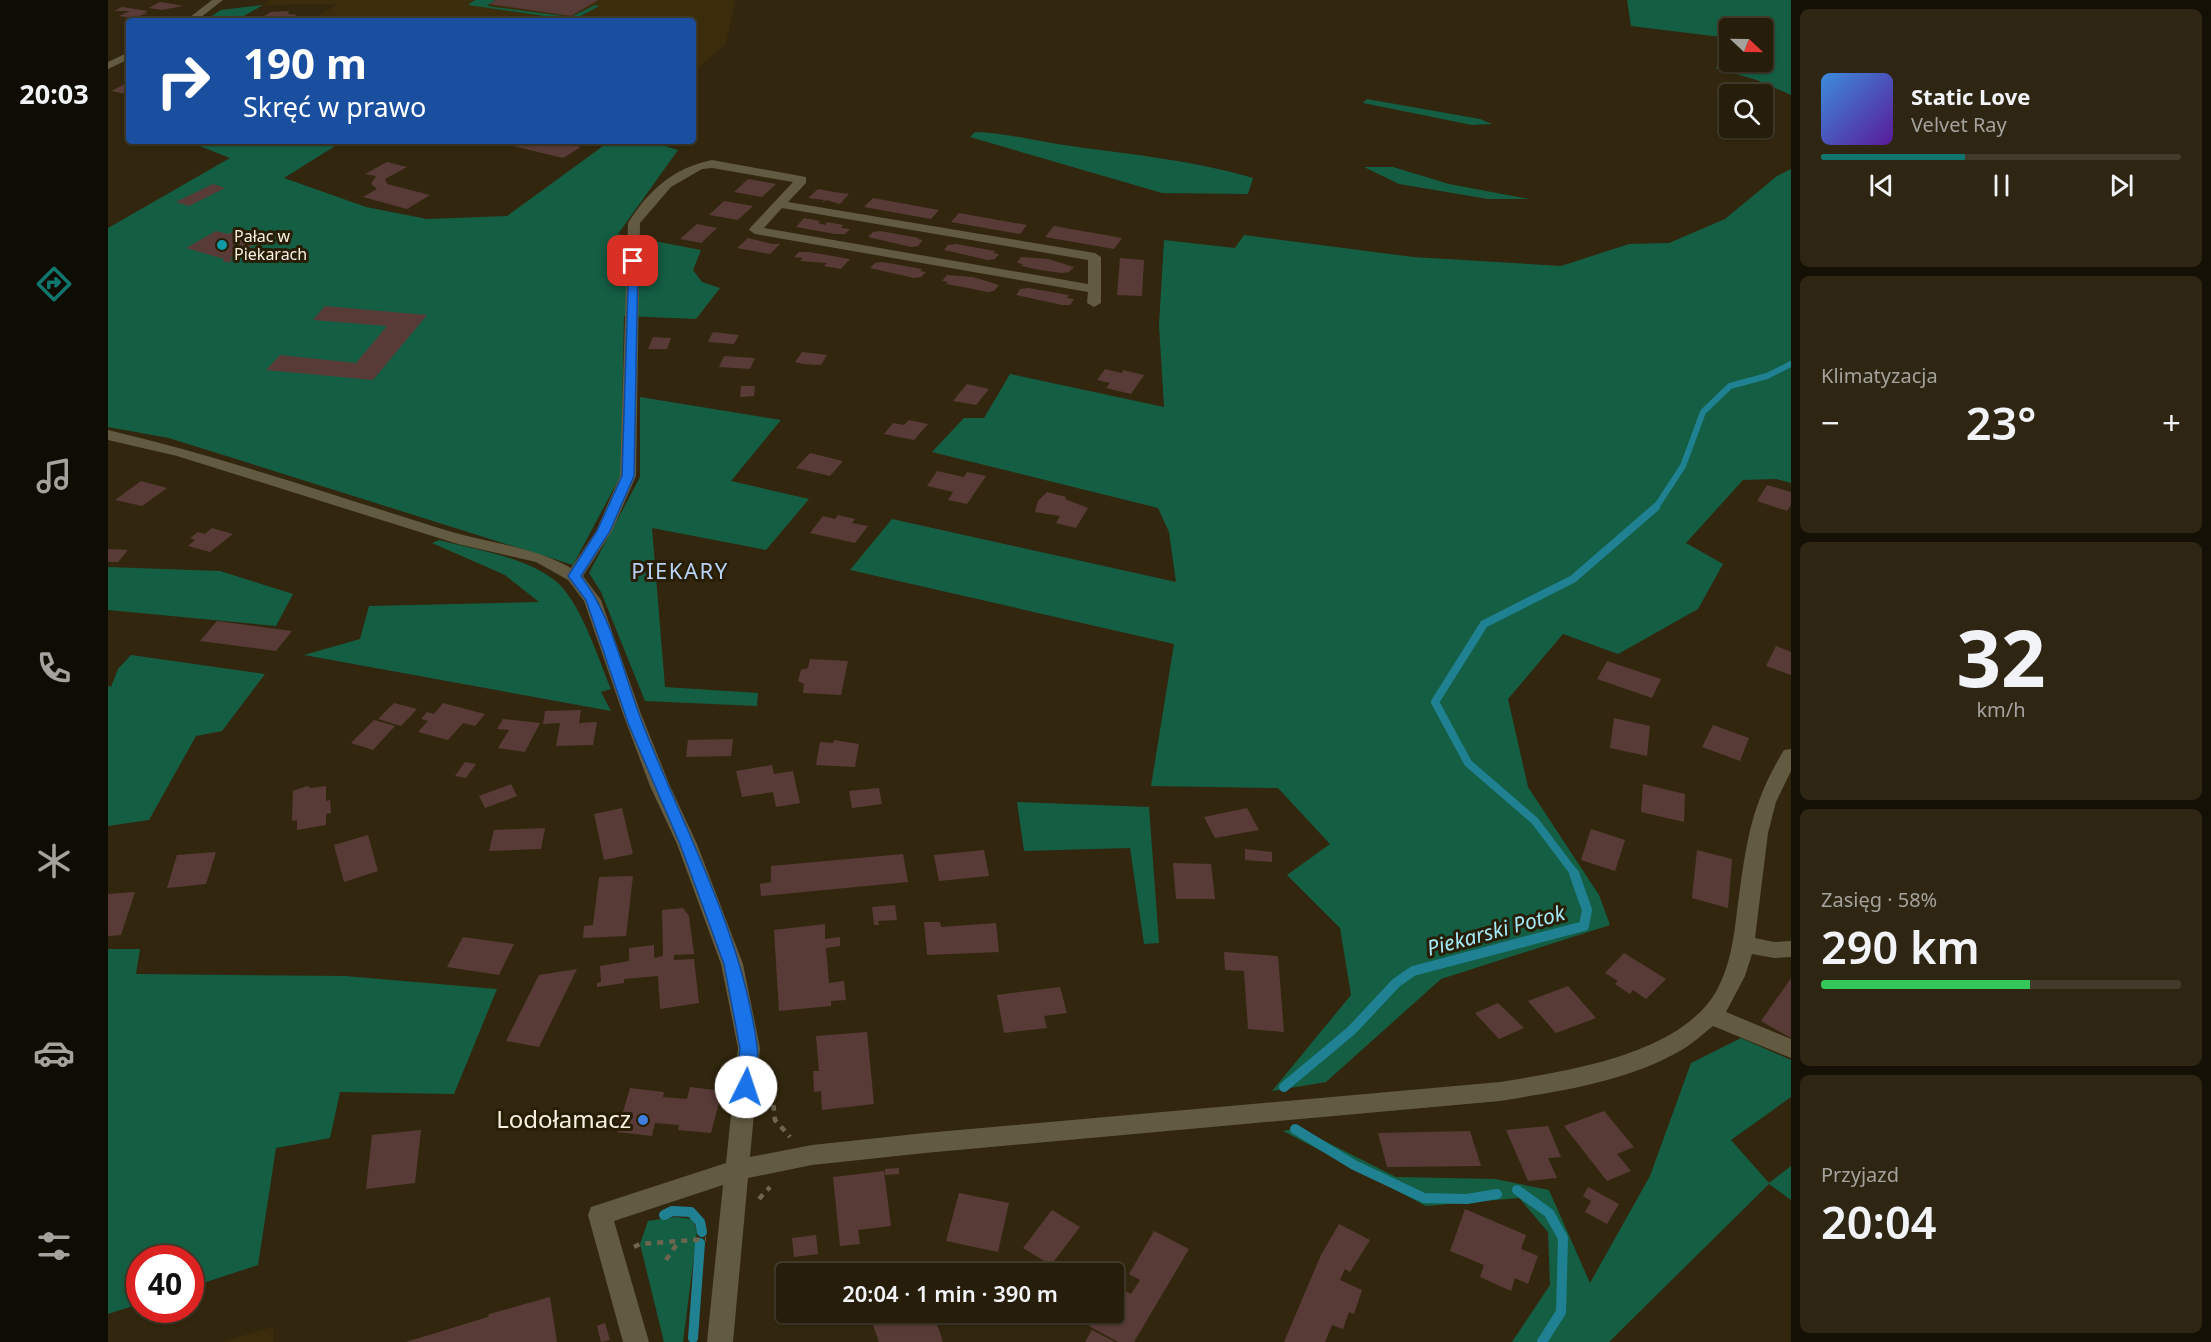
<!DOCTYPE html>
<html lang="pl">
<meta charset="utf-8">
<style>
body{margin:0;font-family:"Noto Sans",sans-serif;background:#2e2613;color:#f1f3f6;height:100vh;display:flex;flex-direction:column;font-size:22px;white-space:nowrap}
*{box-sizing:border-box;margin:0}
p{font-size:20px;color:#a4a29c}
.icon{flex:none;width:33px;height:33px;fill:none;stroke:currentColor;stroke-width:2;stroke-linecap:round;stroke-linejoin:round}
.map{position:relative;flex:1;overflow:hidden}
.side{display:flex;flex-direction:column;gap:9px;padding:9px;background:#151006;width:420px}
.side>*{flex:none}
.banner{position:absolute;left:18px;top:18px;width:570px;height:126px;border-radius:6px;box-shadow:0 2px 4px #0004,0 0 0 2px #423b2b;background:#1a4fa0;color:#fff;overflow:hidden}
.needle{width:39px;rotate:112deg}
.tools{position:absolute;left:1611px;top:18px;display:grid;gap:12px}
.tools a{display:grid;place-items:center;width:54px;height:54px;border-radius:6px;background:#261d0a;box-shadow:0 2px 4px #0004,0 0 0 2px #423b2b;font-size:30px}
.speed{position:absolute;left:18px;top:1245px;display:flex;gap:12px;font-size:30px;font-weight:700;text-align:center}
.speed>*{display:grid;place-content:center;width:78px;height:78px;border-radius:50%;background:#261d0a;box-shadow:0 2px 4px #0004,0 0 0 2px #423b2b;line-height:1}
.speed .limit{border:9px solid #d22;background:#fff;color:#111}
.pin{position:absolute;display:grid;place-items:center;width:51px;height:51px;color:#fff;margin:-26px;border-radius:12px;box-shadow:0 3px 9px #0006}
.me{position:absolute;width:66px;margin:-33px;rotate:4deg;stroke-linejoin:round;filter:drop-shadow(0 0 4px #0008)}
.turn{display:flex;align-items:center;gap:21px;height:126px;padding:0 18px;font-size:27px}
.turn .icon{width:78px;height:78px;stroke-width:2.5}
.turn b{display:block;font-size:42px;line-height:51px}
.big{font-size:45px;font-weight:600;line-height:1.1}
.side .tile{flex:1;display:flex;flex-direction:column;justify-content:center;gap:9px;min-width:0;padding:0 21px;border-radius:9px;background:#2e2613}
.side .dial{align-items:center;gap:0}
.dial b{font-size:78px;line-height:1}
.song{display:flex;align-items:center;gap:18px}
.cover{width:72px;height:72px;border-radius:9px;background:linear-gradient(135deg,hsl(210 70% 55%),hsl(270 70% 35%))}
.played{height:6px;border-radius:3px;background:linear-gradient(90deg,#0f766e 40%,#423b2b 40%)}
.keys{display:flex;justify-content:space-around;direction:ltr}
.heat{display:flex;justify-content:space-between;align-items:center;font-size:33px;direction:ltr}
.charge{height:9px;border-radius:4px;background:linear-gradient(90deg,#34c759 58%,#423b2b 0)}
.trip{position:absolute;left:668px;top:1263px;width:348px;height:60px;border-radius:6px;background:#261d0a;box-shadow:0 2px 4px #0004,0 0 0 2px #423b2b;font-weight:600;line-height:60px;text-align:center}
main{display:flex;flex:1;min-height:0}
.tab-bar{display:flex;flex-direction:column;width:108px;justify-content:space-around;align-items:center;background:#0f0c04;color:#a4a29c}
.tab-bar .icon{width:42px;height:42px}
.tab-bar .on{color:#0f766e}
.tab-bar b{font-size:27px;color:#f1f3f6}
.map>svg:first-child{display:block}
.built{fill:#3b2d0c}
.green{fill:#145e44}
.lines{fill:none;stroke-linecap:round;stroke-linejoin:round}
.stream-far2{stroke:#208193;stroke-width:6}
.stream-far1{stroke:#208193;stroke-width:8}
.stream{stroke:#208193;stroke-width:10}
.building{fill:#583b37}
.path{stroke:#6e654f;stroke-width:4.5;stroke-dasharray:6 6;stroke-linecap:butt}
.minor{fill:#625b41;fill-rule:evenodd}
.route{fill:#1a73e8;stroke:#114b97;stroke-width:1.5}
.culture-dot{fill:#0f9aa8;stroke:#281e05;stroke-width:2}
.shop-dot{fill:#3f7fe0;stroke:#281e05;stroke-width:2}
.labels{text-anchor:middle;stroke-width:6;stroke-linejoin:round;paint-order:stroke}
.far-poi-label{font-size:16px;fill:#f8f1e2;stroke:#281e05;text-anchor:start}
.water-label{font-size:21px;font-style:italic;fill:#a4e8f8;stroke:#281e05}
.quarter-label{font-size:22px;letter-spacing:1.5px;fill:#b7d1f7;stroke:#281e05}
.near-poi-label{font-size:24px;fill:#f8f1e2;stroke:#281e05;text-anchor:end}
</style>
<main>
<nav class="tab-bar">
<b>20:03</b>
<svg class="icon on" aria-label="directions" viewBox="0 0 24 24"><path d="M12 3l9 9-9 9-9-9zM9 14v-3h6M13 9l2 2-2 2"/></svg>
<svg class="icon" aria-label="music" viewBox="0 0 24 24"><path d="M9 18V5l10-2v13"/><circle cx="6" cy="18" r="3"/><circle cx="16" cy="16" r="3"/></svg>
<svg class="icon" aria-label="phone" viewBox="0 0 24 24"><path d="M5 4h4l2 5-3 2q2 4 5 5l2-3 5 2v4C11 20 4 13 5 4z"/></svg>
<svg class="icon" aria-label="climate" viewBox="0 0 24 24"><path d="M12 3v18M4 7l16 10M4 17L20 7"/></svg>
<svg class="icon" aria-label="car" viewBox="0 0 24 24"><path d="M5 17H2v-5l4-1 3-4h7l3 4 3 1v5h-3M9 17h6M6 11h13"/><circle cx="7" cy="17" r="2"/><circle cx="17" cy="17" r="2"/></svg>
<svg class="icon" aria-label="filters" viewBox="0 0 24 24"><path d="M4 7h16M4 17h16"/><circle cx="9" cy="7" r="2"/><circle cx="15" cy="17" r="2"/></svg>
</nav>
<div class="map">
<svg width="1683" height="1342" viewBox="0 0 1683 1342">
<rect width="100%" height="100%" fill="#32270e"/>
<!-- built -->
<g class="built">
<polygon points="162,0 627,0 618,44 585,72 585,21 202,21 230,4 155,5"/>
<polygon points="165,1327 165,1342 114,1342"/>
</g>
<!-- green -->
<g class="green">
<polygon points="367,0 387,0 379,6 463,17 487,5 491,6 465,20 360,5"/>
<polygon points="1519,0 1683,0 1683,95 1649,80 1607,68 1621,59 1622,62 1654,62 1654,28 1622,28 1621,38 1523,26"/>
<polygon points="155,5 127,21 96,21 113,10"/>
<polygon points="1259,99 1372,119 1384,124 1364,125 1255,103"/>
<path d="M867,132C900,133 931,142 963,146C1026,155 1084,160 1145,178L1140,194L1054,193L862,137Z"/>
<polygon points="98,141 235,141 176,178 258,207 319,219 399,216 502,141 541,141 570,150 510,234 593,250 585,270 594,282 612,288 588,319 516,316 513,475 465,565 61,438 0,427 0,228 122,158 89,145"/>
<polygon points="1256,167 1285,167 1341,184 1421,199 1380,199 1291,184"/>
<polygon points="1683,169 1683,483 1668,479 1635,480 1578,543 1615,564 1590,609 1510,654 1455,634 1400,699 1420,787 1491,895 1502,925 1333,979 1218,1082 1164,1091 1243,995 1232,928 1179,875 1222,844 1170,788 1043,786 1066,644 742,570 784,519 1068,582 1061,532 1050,508 824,452 856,418 876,418 902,374 1056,407 1051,325 1056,240 1127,248 1136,235 1305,257 1453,266 1521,244 1561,243 1617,219 1669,176"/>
<polygon points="532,397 673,420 623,481 701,499 658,550 544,528 557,687 650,693 649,706 537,701 493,592 481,573 532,477"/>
<path d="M331,540C369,550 413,556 445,579C472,598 490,659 503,689L493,692L503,711L196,655L252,639L261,606L431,602L397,575L324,543Z"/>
<polygon points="0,567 112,571 185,594 168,626 0,610"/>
<polygon points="23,655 157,674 114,731 88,736 41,820 0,826 0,686 3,687 10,669"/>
<polygon points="909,802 1041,807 1051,943 1036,944 1022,848 916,851"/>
<polygon points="0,949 32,949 28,974 237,976 389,989 346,1094 232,1092 222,1138 168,1148 150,1265 83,1287 82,1258 32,1258 31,1304 0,1314"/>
<polygon points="1633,1038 1683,1060 1683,1097 1623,1140 1661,1183 1683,1166 1683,1200 1661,1184 1501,1342 1404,1342 1442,1285 1440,1232 1411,1198 1318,1206 1175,1131 1191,1128 1288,1177 1387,1179 1441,1190 1482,1283 1542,1176 1583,1063"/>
<polygon points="566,1217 585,1219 589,1232 575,1342 556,1342 532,1244 540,1221"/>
</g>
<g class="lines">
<!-- stream-far2 -->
<polyline class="stream-far2" points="1547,509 1575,466 1595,412 1622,386 1659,376 1683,364"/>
<!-- stream-far1 -->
<polyline class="stream-far1" points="1467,874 1427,821 1360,763 1327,702 1376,624 1465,579 1548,507"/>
<!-- stream -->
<g class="stream">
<polyline points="1176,1087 1244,1030 1288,983 1305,971 1476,926 1479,910 1466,873"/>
<polyline points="1187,1129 1246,1165 1316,1198 1359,1199 1389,1194"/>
<polyline points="1409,1190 1441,1213 1455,1238 1453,1312 1434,1342"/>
<polyline points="556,1215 564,1211 583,1212 592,1222 594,1232"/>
<polyline points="585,1338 592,1243"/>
</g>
</g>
<!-- building -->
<g class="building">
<polygon points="388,0 490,0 463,16 381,4"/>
<polygon points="52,2 65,4 75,6 54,10 41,8"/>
<polygon points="14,7 40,11 36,13 40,13 25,18 11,16 22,11 6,11"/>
<polygon points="181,11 180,14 189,15 179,21 147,21 163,12"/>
<polygon points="21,82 21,93 18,94 3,91"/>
<polygon points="401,141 446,141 473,147 455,158 397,144"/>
<polygon points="279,162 299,167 277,179 279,184 322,195 299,209 255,197 269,189 263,184 268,176 257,174"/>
<polygon points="640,179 668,184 654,197 626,192"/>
<polygon points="105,184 117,188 81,206 68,202"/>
<polygon points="710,189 726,192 741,194 732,204 718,200 714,203 716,200 700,198"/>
<polygon points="765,198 831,210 823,219 756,207"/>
<polygon points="616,201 645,206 630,220 601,215"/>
<polygon points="851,213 919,225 912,234 843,222"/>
<polygon points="696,218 712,221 710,223 717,225 719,222 735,225 733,228 742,229 737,234 727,234 688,227"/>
<polygon points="589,224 609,228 593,243 572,239"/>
<polygon points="946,226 1014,238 1006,249 937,237"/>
<polygon points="134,229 156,234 143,241 149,243 140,248 144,248 122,258 125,260 122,262 115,262 116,259 78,248 108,231 120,234"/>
<polygon points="772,231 811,238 809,239 815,240 810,246 803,247 760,237 765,232"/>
<polygon points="640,238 664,244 672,244 662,254 629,248"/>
<polygon points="848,244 887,251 885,253 891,254 887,259 880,260 836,250 840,245"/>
<polygon points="691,252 701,252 742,259 733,269 716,266 719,263 692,261 695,258 686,257"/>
<polygon points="913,257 940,259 966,267 961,272 954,273 932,270 913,266 915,264 909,263"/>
<polygon points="1012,258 1036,260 1034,296 1009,295"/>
<polygon points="774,262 814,269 812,271 818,272 813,277 806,278 762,268 767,263"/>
<polygon points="839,275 865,277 891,285 886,291 879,292 860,288 838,284 840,282 834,281"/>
<polygon points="920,288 961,295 959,298 966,299 962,305 954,305 908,295 912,289"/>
<polygon points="217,306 319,315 265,380 158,370 172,355 248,363 279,326 205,320"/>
<polygon points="605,332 631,335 626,344 600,342"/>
<polygon points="545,337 563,338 559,349 540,349"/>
<polygon points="694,352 719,355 713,365 695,364 687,362"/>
<polygon points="616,356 647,358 642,369 611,367"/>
<polygon points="997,369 1014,373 1015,370 1036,375 1023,394 998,388 1002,383 989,380"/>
<polygon points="859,384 881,389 868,405 845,401"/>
<polygon points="633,386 647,386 646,396 632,397"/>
<polygon points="801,420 820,424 806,440 776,434 785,423 796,425"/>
<polygon points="702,453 735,461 722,476 688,468"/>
<polygon points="829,471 856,477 859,472 878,476 859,504 840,500 845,492 819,486"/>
<polygon points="33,481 59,488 34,506 7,500"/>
<polygon points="1659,485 1683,492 1683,505 1679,511 1649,501"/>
<polygon points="939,492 958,497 957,499 980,508 968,528 948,523 952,516 927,512 930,501"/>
<polygon points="730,515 747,519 744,523 760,526 747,543 702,533 715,516 727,519"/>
<polygon points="104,528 125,534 102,552 80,546 87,540 82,538 90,532 97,534"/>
<polygon points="0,549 20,550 10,562 0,562"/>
<polygon points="109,621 184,631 168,651 92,641"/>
<polygon points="1668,646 1683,652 1683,675 1658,666"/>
<polygon points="702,659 740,661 733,695 695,693 696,684 690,681 693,670 700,668"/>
<polygon points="1499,661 1553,679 1544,698 1489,679"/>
<polygon points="286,703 309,709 293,726 270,719"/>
<polygon points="335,703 365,711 377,714 367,726 355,723 340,740 310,732 320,721 313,719 319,712 326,714"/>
<polygon points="473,710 471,723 489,722 485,745 448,746 452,723 435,724 437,711"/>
<polygon points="1506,718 1542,726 1539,756 1502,748"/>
<polygon points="395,719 432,723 417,752 390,748 401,730 389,729"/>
<polygon points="266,720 287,726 265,750 243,743"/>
<polygon points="1605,725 1641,738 1632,761 1594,747"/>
<polygon points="625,739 623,756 578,757 580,740"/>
<polygon points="726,740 751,744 747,767 708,765 712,742 725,743"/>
<polygon points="357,762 368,764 358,778 347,776"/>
<polygon points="664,765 666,774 685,771 692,803 668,807 665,792 634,797 628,771"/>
<polygon points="403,784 409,796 377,808 371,796"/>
<polygon points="1535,784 1577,794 1576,822 1533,812"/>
<polygon points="199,786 203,788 218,786 218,801 222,800 223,813 218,814 218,825 189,830 189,820 184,821 185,791"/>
<polygon points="771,788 774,804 744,808 741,791"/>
<polygon points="514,808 525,854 496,860 486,814"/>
<polygon points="1139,808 1151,830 1107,838 1096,817"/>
<polygon points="437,828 433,849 381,851 386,830"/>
<polygon points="1483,829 1517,840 1507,871 1473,860"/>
<polygon points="260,835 270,871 236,882 226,845"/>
<polygon points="1137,849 1164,852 1164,862 1137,860"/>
<polygon points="876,850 881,876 831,881 826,855"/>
<polygon points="1589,850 1624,859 1620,908 1584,898"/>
<polygon points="108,852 98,884 59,888 69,855"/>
<polygon points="795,854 800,882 653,896 652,884 663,882 663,866"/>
<polygon points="1065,863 1103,864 1107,899 1068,899"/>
<polygon points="525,876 518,936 475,938 476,926 485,925 491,877"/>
<polygon points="27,892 13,935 0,936 0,894"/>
<polygon points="787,905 789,920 770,921 771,925 766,925 764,907"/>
<polygon points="575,908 581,916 586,954 566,955 566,960 586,959 591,1003 552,1009 550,976 516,979 516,983 489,987 489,983 493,982 492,966 521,961 521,948 546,945 546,958 555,956 554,910"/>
<polygon points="816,922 832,922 833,927 888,923 891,952 819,955"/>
<polygon points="717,924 717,939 732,937 732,946 718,948 721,983 736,981 738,1000 723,1001 723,1006 671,1011 666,930"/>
<polygon points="355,937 406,944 391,975 339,967"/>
<polygon points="1116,952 1170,956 1176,1032 1140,1029 1136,971 1117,970"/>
<polygon points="1516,953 1558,979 1538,999 1525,990 1522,994 1507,984 1510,981 1497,973"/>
<polygon points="469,969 431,1047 398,1041 431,975"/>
<polygon points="1683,978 1683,1038 1653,1021"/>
<polygon points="1460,986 1488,1018 1448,1033 1420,1001"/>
<polygon points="952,987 959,1013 936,1016 939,1028 896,1033 889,995"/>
<polygon points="1390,1003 1416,1028 1391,1039 1367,1013"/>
<polygon points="759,1032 766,1104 714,1110 713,1091 706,1092 705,1071 711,1071 708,1036"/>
<polygon points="582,1087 614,1091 603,1133 570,1130 571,1125 547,1123 544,1136 509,1132 522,1088 556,1092 555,1097 579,1099"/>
<polygon points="1496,1111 1526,1147 1509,1154 1523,1171 1499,1181 1456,1126"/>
<polygon points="1440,1126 1453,1157 1440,1158 1449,1178 1420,1181 1398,1130"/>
<polygon points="313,1130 307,1183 258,1189 264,1135"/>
<polygon points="1362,1131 1373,1166 1279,1167 1270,1133"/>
<polygon points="791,1168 791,1174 777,1175 777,1169"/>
<polygon points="776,1171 783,1226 750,1230 752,1244 732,1246 725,1177"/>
<polygon points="1480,1187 1511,1204 1499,1224 1477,1212 1483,1201 1475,1196"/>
<polygon points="851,1193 901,1203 890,1252 838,1241"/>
<polygon points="1357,1209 1418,1235 1413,1249 1430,1256 1420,1284 1407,1278 1403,1291 1372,1277 1376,1265 1342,1251"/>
<polygon points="944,1210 972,1227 943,1265 915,1248"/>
<polygon points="1231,1224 1262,1240 1242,1272 1237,1269 1232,1280 1254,1290 1246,1314 1241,1312 1235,1329 1224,1325 1217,1342 1176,1342 1213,1255"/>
<polygon points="1046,1231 1081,1249 1026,1342 1010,1342 981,1326 990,1312 1005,1312 1005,1290 1008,1285 1023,1294 1032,1280 1021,1274"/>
<polygon points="708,1235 710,1254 686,1257 684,1238"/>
<polygon points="877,1263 893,1274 869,1274"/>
<polygon points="442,1297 449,1342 298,1342 380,1317 381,1314"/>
<polygon points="807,1312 825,1312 835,1342 771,1342 765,1325"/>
<polygon points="893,1312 914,1312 908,1322"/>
<polygon points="497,1323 502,1340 493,1342 489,1326"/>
<polygon points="984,1330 1007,1342 977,1342"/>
</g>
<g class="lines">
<!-- path -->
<g class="path">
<polyline points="663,1081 667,1120 682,1137"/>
<polyline points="651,1199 662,1187"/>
<polyline points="526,1247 532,1244 598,1239"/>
<polyline points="558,1260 571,1241"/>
</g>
<!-- minor -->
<g class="minor">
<polygon points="104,0 115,0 88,21 77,21"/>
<polygon points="21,52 21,59 0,69 0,62"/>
<path d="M604,160L698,177V183L680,202L987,253L993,257V303L986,307L979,303L980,292L647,234L641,230L643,227L685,182L604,168L594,169L563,187L532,223L528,476L504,531L475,576L493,600L533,714L562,786L589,844L635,964L652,1048L642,1157L704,1145L817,1133L1392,1082C1458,1071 1573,1055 1609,990C1622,965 1626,938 1629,911C1638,847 1641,807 1676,750L1683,749V771L1668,802L1660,833L1647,938L1666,942L1683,941V957L1666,958L1644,954L1637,976L1618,1012L1683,1039V1058L1605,1026C1595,1034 1584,1044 1572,1051C1518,1082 1452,1091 1392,1101L817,1153L704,1165L640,1178L625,1342H599L615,1185L506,1221L541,1342H515L480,1215L483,1207L618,1163L630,1048L613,964L569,844L542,786L515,714L476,601L460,580L428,562L350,544L69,456L0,440V430C114,457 225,495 337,530C380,543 424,546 463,568L488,531L512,476L520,223C541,190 565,168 604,160ZM674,208L980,260V284L656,228Z"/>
</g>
</g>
<!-- route -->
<path class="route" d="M525,258L530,261L526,476L502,531L473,576C505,618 515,673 534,722C575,828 634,931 649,1046C651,1059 648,1074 647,1087L644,1092L638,1094L632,1092L629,1087L632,1048L616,964L572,844L520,723L478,600L460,576L489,531L514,476L521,261Z"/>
<!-- markers -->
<circle class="culture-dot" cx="114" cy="245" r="6"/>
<circle class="shop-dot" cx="535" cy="1120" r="6"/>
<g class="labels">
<!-- far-poi labels -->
<g class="far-poi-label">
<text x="126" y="242">Pałac w<tspan x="126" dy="18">Piekarach</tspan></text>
</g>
<!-- water labels -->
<g class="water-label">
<text transform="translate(1388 931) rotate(-15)" y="7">Piekarski Potok</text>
</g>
<!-- quarter labels -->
<g class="quarter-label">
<text x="572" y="579">PIEKARY</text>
</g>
<!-- near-poi labels -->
<g class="near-poi-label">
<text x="523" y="1128">Lodołamacz</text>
</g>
</g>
</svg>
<div class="tools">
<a><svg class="needle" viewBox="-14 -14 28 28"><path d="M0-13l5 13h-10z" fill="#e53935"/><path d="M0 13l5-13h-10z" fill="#a4a29c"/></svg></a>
<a><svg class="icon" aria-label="search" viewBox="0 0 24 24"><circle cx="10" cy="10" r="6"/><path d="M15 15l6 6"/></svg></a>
</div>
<div class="speed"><div class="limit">40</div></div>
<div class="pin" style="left:525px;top:261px;background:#d93025"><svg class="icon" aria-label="arrive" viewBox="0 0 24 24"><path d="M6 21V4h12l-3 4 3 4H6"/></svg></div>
<svg class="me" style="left:638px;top:1087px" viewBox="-20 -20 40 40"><circle r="19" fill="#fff"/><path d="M0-13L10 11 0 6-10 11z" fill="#1a73e8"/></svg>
<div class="trip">20:04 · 1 min · 390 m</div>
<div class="banner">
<div class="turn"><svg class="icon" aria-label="right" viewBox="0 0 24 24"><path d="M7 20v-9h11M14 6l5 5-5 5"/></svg><div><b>190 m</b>Skręć w prawo</div></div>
</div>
</div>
<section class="side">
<div class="tile">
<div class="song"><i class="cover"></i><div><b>Static Love</b><p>Velvet Ray</p></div></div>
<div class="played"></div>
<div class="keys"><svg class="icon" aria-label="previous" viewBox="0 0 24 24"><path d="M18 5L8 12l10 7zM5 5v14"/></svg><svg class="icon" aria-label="pause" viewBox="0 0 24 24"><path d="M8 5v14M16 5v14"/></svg><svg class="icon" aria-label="next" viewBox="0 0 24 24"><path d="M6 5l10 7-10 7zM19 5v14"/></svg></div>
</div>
<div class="tile"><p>Klimatyzacja</p>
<div class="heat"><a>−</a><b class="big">23°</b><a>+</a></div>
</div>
<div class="tile dial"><b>32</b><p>km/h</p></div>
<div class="tile"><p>Zasięg · 58%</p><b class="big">290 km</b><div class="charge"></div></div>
<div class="tile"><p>Przyjazd</p><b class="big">20:04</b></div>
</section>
</main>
